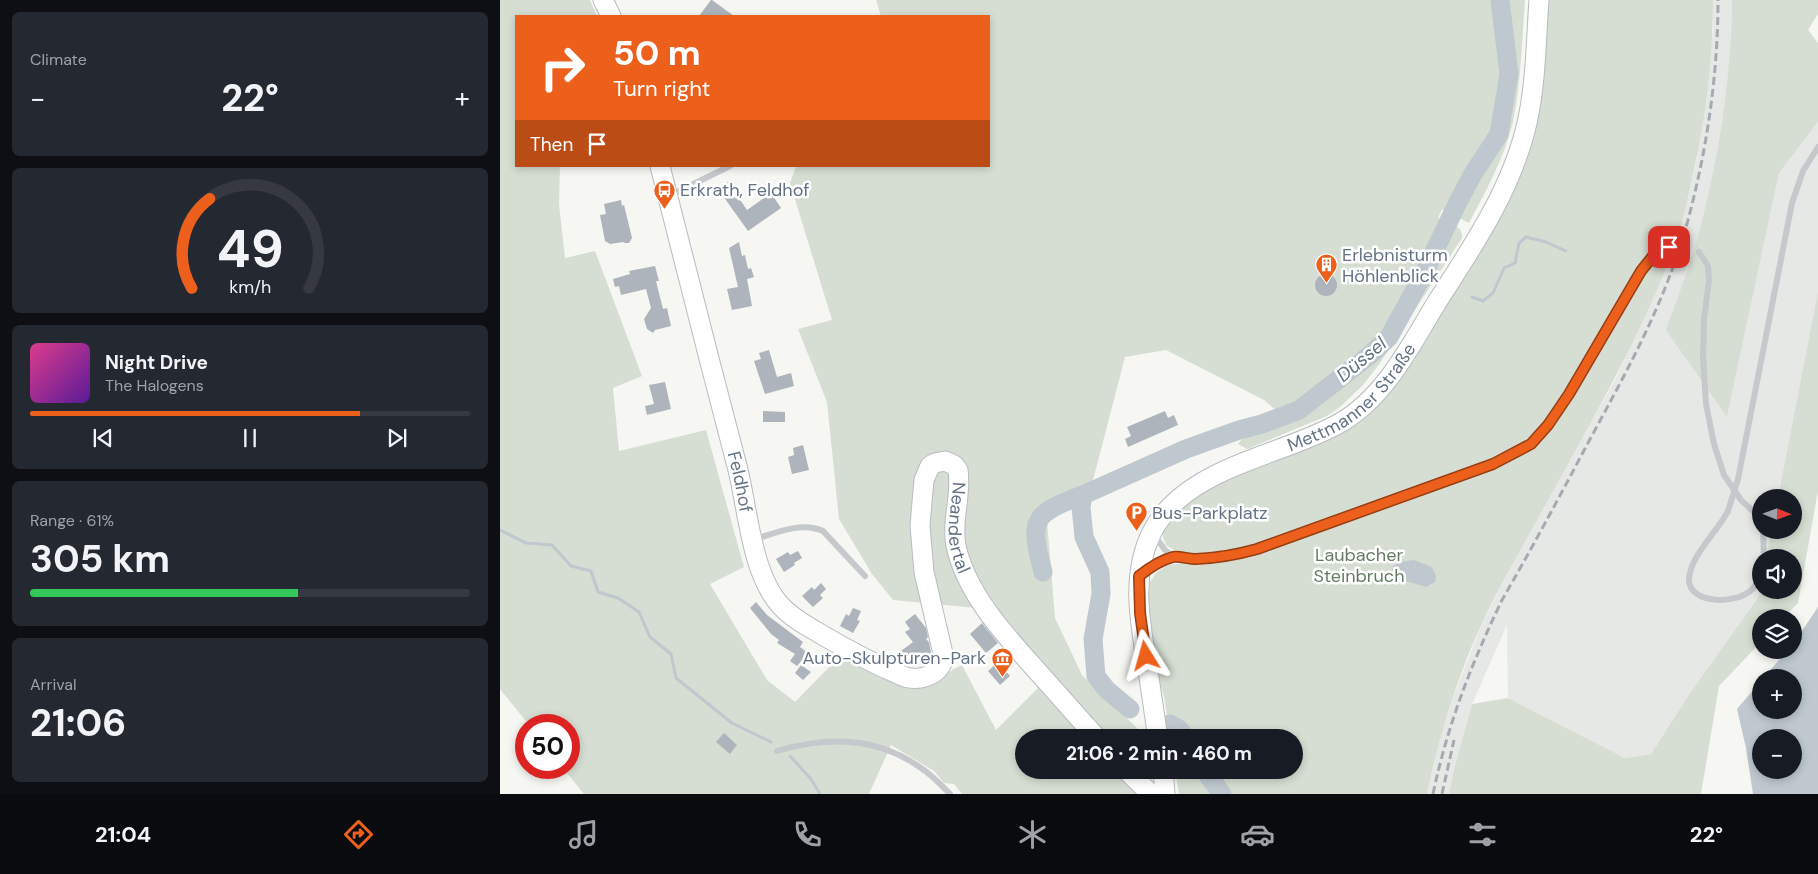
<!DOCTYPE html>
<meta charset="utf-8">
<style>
body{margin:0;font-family:"DM Sans",sans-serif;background:#242831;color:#f1f3f6;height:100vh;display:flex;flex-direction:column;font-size:19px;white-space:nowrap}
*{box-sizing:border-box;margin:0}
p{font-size:16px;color:#9ea1a6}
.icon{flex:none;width:28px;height:28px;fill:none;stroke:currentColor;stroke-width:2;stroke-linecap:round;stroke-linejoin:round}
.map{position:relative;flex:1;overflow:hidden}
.sheet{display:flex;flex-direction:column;gap:12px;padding:12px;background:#0d0f14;width:500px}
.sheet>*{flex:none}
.guide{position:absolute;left:15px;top:15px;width:475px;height:152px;border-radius:0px;box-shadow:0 2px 8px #0003;background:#ec601c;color:#fff;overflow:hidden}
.needle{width:32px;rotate:91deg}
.buttons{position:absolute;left:1252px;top:489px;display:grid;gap:10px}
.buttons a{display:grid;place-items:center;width:50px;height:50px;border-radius:50%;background:#171b24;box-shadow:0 2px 8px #0003;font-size:25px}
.speed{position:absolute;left:15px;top:714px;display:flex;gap:10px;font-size:25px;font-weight:700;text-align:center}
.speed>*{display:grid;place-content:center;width:65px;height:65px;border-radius:50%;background:#171b24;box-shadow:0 2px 8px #0003;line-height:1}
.speed .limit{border:8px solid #d22;background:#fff;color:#111}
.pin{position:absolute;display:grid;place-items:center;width:42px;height:42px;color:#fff;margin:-21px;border-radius:10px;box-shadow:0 2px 8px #0006}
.me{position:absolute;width:55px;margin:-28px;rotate:352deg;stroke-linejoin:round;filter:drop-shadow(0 0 4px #0008)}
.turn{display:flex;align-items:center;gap:18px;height:105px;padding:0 15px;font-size:22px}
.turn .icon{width:65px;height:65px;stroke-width:2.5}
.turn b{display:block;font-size:35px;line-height:42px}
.then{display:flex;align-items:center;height:48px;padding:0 15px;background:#0003;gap:10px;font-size:19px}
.big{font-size:38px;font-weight:700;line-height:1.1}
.sheet .tile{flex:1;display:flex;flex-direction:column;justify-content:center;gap:8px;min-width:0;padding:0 18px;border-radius:8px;background:#242831}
.sheet .dial{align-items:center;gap:0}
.dial svg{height:130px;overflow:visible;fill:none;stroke:#363941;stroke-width:7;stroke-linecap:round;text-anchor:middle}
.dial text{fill:#f1f3f6;stroke:none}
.song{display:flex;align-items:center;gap:15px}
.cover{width:60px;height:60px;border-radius:8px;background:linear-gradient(135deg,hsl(330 70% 55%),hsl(270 70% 35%))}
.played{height:5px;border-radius:2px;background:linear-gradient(90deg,#ec601c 75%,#363941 75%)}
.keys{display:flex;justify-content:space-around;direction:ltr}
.heat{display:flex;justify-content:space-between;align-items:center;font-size:28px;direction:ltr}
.charge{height:8px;border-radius:4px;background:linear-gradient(90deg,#34c759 61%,#363941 0)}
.trip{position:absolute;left:515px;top:729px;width:288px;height:50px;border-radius:25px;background:#171b24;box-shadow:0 2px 8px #0003;font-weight:700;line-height:50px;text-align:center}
.tabs{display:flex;height:80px;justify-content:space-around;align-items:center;background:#090b0e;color:#9ea1a6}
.tabs .icon{width:35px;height:35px}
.tabs .on{color:#ec601c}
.tabs b{font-size:22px;color:#f1f3f6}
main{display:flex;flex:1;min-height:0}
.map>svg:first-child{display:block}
.built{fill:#e6e8e6}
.green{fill:#d6ded3}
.water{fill:#bec8ce;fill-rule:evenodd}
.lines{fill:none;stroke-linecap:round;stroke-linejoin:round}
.stream{stroke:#bec8ce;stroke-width:3}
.river{stroke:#bec8ce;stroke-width:19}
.building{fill:#adb4bb}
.secondary-casing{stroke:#b7bcc1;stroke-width:21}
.service{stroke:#c5c9cc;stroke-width:6}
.secondary{stroke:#fff;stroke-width:19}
.rail{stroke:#a5aab1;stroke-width:3;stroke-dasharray:8 4;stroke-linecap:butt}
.service-bridge{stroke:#c5c9cc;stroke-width:6}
.route-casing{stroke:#993e12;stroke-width:12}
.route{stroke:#ec601c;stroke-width:9}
.labels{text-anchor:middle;stroke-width:5;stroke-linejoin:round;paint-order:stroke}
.poi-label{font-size:18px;fill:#637385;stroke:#fff;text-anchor:start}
.street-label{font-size:18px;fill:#637385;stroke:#fff}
.park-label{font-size:18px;fill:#657c63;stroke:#fff}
.water-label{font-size:19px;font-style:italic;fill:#5f7582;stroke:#fff}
</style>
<main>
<section class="sheet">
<div class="tile"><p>Climate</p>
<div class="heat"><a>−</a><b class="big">22°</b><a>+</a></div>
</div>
<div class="tile dial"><svg viewBox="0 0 100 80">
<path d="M14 69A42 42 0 1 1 86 69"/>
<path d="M14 69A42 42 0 0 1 25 14" stroke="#ec601c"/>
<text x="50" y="56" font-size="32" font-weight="700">49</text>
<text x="50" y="72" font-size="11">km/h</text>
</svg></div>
<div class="tile">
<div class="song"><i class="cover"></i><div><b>Night Drive</b><p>The Halogens</p></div></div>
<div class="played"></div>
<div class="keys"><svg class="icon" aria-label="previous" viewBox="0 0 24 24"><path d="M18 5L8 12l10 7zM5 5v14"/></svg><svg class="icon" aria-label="pause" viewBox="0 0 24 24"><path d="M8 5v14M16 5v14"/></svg><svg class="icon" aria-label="next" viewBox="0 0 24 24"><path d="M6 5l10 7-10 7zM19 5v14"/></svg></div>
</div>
<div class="tile"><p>Range · 61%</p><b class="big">305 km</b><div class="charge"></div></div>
<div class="tile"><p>Arrival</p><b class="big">21:06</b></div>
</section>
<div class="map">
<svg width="1318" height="794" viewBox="0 0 1318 794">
<rect width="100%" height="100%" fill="#f6f6f2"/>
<!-- built -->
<polygon class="built" points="1213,0 1232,0 1229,75 1216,165 1198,237 1186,273 1227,417 1279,173 1318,122 1318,291 1278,497 1261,498 1261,530 1271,530 1266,557 1261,558 1261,582 1259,596 1188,696 1151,754 1125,758 1008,698 1007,625 972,704 953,773 949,794 927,794 941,735 954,695 979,631 1012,564 1115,380 1144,318 1175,244 1188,198 1196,162 1213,31"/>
<!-- green -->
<g class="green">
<path d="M0,0H90L97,16H16V166H60L59,204L65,258L95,251L142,376L113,388L119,451L206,430L244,567L210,584L267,680L295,702L339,657C356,665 389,685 407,685C427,686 445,673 462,665L496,730L538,688L477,608L393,600L372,574L339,519L327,402L298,329L332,320L290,183L296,166H489V16H381L376,0H1025C1022,40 1021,82 1013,122C1004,158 986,191 969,223L942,209L938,218C947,222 964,225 962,238L880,363L863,385L840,407L827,416L747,449L738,444L757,420L778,412L764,400L666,350L625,357L592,484L546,509L555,618L582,675L637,728L638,737L524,738V770H640L641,794H462L454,784L444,783L434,771L391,745L369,794H84L63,768H69V725H29L0,689Z"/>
<path d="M1043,0H1213C1213,59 1206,117 1193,174C1188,198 1183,222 1175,245C1140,339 1089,426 1041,513C1013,563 984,613 964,666C948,708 936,751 927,794H679L675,770H794V738L670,737L664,696L656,671L648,607L650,582L657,572L668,565L685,563V557L666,545L663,537L664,528L669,521L705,488L846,424L1011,187Z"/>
<path d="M1232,0H1318V14L1308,30L1318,43V122L1279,173L1227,417L1166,330C1177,299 1189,268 1198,236C1219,158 1231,81 1232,0Z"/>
<polygon points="1318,291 1318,491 1298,603 1284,617 1261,618 1261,642 1219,686 1201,794 949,794 953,773 972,704 1008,698 1125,758 1151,754 1188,696 1259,596 1261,582 1261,590 1294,590 1294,558 1266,557 1271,530 1294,530 1294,498 1278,497"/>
</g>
<!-- water -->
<g class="water">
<path d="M914,560L932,567L936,576L935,582L926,587C912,582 898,582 893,566L900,562Z"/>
<path d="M1318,607V794H1253L1246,748L1237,709L1261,681V710H1294V678L1264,677L1288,650H1294V643ZM1261,738H1294V770H1261Z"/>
</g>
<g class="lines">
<!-- stream -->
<g class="stream">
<polyline points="972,297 983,301 993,293 1004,268 1015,263 1019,243 1026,237 1046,242 1066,251"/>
<polyline points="0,530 26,543 52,545 71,566 91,571 98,592 118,598 139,612 150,637 171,654 176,678 232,723 271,742"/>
<polyline points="290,756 311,779 320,794"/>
</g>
<!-- river -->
<g class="river">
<path d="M543,572C529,519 532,514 583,495"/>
<polyline points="630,709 607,690 596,676 593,639 601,594 600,572 584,537 581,507 583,495 686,449 739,430 762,424 799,410 871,354 889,337 923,275 958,202 973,174 999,134 1009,74 1000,0"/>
<polyline points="670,724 679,729 686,738"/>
<polyline points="704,770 722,794"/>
</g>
</g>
<!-- building -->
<g class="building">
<polygon points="211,0 212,0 234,16 199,16"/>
<polygon points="228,182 247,210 271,193 281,208 248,231 218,189"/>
<polygon points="121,200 122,206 124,205 132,238 129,243 125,243 123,242 110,244 105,241 100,215 106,214 104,204"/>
<polygon points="239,242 242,256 245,255 248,269 251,268 254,277 247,279 252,306 232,310 227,289 238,287 229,248"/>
<polygon points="155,266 159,281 156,281 163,309 167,308 171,326 155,330 153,333 147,329 144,319 151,308 146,289 121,295 119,286 115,287 113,279 130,274 129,271"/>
<circle cx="826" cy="285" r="11"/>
<polygon points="269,350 277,377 291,373 294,386 265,394 254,361 261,359 259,353"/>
<polygon points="165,382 171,409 147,415 145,406 154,404 149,385"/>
<polygon points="263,411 285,412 285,422 263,422"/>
<polygon points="665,411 668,418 674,415 678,425 628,447 625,439 631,436 627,427"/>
<polygon points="303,445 309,470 292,474 288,457 294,455 293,448"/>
<polygon points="298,551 302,558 294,563 295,565 284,572 276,559 288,552 290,555"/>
<polygon points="321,583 326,589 320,595 323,598 313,607 302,596 312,587 314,590"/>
<polygon points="256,602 267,615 303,642 300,647 308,653 297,666 290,661 295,654 277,643 279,640 271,634 250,608"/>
<polygon points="353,608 361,611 357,620 360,621 353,633 340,626 346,614 349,616"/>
<polygon points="415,614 426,628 428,637 426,639 429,642 431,653 413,667 401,651 413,642 405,632 410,629 405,622"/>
<polygon points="482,623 498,643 486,653 470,634"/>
<polygon points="498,662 510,676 500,685 488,671"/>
<polygon points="301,665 311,672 303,680 295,673"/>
<polygon points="224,733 237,745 230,754 216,742"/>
</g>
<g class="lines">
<defs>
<g id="secondary">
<polyline points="103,0 111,16"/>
<path id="s1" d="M160,166C185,267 211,366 237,466C248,508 251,574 281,606C293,619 309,627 324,636C348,650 372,663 398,674C415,683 438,678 444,658L424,572L420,526L422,502L424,480L430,466L435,463L445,461L454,465L458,470C462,495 451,521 456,546C467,595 506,636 538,672C558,694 577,716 597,738"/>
<path id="s2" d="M658,738C654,713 651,689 647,665C640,622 631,576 651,534C683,467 780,457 840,423C885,397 911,345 937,302C973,246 1012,189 1027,123C1036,83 1036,41 1039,0"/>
<polyline points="626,770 651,794"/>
<polyline points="663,770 665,794"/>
</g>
</defs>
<!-- secondary casing -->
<use href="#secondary" class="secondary-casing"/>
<!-- service -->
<g class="service">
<polyline points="171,195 230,166"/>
<polyline points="1199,252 1208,266 1209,280 1204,320 1203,357 1206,404 1214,444 1224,475 1241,500 1254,512 1261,525"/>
<polyline points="1238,479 1292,203 1303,171 1318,147"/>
<path d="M1228,511C1218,531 1191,555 1189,578C1187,606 1242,605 1254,587C1258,582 1260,575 1261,569"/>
<polyline points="1263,530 1264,558"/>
<polyline points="654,535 665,550 674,557 692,559 736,555 872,509 993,464 1031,444 1048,425 1069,394 1141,271 1153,256 1169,247"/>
<path d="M253,540C275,533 302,521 323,531L365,576"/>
<polyline points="644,572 663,561 674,557"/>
<path d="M277,751C327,736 378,737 421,768C432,775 441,785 450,794"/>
</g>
<!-- secondary -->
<use href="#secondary" class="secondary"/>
<!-- rail -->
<g class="rail">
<path d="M933,794C948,723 971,665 1002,600C1032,548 1061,494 1089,441C1126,373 1163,306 1185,231C1206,156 1218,78 1218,0"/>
<polyline points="942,794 954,740"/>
</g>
<!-- service-bridge -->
<polyline class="service-bridge" points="1228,511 1238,479"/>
</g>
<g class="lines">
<defs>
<path id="route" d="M646,656L640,613L639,576C649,568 661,560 673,557C680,556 688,559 696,559C717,558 736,555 757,549L993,464L1031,444L1048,425L1069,394L1141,271L1153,256L1169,247"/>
</defs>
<!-- route casing -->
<use href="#route" class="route-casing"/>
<!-- route -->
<use href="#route" class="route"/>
</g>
<!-- icons -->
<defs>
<symbol id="bus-pin" viewBox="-11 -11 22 30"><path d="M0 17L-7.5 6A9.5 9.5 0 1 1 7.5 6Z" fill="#ec601c" stroke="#fff"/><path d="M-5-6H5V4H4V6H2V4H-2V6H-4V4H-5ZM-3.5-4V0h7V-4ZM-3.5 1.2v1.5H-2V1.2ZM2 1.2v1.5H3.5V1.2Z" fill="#fff"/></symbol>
<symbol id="building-pin" viewBox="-11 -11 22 30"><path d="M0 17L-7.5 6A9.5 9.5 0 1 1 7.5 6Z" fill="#ec601c" stroke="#fff"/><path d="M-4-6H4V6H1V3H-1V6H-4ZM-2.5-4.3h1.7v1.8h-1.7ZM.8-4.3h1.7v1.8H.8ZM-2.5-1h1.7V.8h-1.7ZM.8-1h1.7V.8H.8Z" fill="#fff"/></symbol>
<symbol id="parking-pin" viewBox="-11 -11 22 30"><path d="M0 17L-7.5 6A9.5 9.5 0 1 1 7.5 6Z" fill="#ec601c" stroke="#fff"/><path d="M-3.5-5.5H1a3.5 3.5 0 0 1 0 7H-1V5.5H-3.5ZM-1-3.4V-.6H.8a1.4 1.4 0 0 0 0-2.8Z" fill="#fff"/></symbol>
<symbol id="museum-pin" viewBox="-11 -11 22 30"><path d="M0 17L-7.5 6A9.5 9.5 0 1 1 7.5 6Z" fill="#ec601c" stroke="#fff"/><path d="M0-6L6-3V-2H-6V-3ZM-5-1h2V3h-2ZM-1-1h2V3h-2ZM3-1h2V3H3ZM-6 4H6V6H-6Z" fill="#fff"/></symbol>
</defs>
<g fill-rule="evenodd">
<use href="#bus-pin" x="152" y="178" width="25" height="34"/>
<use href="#building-pin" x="814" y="252" width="25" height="34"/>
<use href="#parking-pin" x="624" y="500" width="25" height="34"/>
<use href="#museum-pin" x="490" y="646" width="25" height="34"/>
</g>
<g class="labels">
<!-- poi labels -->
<g class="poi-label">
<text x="180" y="196">Erkrath, Feldhof</text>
<text x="842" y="261">Erlebnisturm<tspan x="842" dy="21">Höhlenblick</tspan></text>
<text x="652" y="519">Bus-Parkplatz</text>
<text x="486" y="664" text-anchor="end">Auto-Skulpturen-Park</text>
</g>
<!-- street labels -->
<g class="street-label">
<text dy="6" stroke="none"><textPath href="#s2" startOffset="456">Mettmanner Straße</textPath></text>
<text dy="6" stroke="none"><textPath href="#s1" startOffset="326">Feldhof</textPath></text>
<text dy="6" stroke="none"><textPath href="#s1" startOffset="936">Neandertal</textPath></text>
</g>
<!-- park labels -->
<g class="park-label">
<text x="859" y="561">Laubacher<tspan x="859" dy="21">Steinbruch</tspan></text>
</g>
<!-- water labels -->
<g class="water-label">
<text transform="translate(861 359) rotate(-40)" y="7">Düssel</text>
</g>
</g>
</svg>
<div class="buttons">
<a><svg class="needle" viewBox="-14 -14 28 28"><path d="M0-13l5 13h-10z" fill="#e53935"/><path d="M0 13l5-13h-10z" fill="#9ea1a6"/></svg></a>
<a><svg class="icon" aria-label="sound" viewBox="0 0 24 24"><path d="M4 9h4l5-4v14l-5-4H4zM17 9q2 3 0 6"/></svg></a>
<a><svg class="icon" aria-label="layers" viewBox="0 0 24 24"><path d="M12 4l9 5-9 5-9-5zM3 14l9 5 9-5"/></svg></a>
<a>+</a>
<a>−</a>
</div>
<div class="speed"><div class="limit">50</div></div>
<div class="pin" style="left:1169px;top:247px;background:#d93025"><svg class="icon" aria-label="arrive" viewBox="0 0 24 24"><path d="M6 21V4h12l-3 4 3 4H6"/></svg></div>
<svg class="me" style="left:646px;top:656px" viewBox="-20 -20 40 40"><path d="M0-17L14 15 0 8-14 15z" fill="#ec601c" stroke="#fff" stroke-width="4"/></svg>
<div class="trip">21:06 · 2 min · 460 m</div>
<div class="guide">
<div class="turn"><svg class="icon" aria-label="right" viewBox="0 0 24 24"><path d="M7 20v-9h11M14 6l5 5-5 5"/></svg><div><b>50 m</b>Turn right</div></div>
<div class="then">Then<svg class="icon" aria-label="arrive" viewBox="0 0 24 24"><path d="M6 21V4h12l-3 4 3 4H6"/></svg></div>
</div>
</div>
</main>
<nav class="tabs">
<b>21:04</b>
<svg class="icon on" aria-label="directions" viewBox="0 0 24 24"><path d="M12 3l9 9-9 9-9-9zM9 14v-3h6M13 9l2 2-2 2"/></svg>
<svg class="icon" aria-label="music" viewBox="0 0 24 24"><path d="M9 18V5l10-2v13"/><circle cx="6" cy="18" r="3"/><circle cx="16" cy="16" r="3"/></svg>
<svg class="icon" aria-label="phone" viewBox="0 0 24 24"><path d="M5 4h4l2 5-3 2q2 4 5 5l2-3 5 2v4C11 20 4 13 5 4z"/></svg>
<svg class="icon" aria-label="climate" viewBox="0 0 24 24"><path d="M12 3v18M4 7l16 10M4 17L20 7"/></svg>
<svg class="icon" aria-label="car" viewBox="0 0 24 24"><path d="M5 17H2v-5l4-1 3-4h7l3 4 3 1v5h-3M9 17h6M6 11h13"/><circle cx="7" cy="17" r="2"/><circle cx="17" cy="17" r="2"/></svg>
<svg class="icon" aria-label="filters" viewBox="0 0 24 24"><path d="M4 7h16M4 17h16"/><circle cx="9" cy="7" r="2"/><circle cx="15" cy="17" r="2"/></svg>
<b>22°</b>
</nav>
